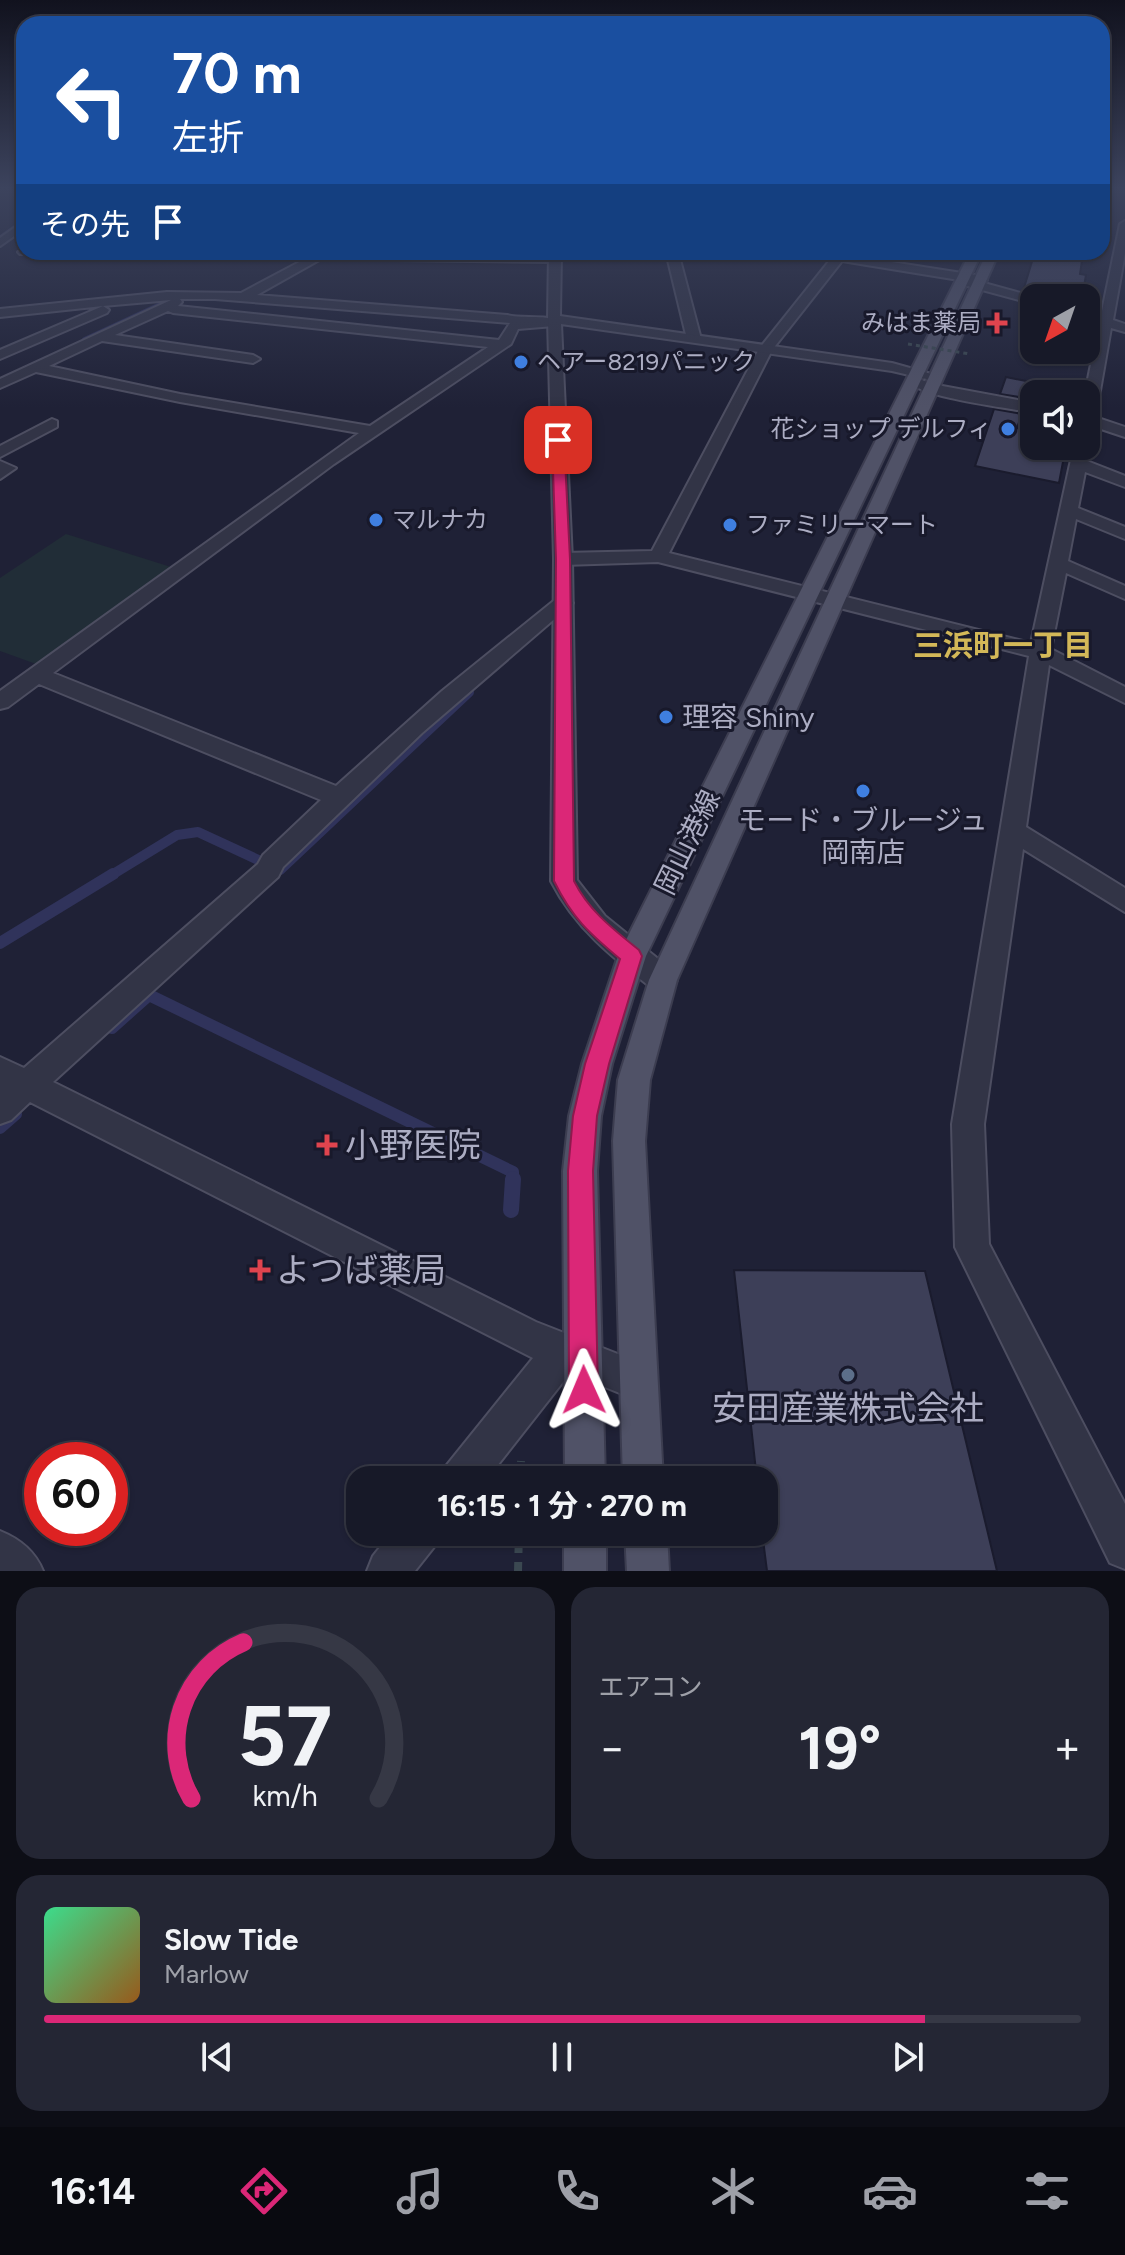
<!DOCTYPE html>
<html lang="ja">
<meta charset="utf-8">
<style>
body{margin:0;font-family:Figtree,"Noto Sans JP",sans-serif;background:#242634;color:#f1f3f6;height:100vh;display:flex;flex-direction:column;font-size:30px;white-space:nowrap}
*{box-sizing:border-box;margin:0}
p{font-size:26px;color:#9ea0a8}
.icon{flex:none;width:44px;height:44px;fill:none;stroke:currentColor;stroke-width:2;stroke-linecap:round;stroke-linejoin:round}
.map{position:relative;height:1571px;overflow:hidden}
.drawer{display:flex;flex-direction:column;gap:16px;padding:16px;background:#0d0e16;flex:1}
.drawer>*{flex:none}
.hud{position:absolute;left:16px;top:16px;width:1094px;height:244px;border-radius:24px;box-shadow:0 2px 6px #0004,0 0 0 2px #363845;background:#1a4fa0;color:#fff;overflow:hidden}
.needle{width:52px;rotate:220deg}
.buttons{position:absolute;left:1020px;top:284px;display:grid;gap:16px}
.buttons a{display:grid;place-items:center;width:80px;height:80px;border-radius:16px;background:#171928;box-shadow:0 2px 6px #0004,0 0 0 2px #363845;font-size:40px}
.speed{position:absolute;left:24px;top:1442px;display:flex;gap:16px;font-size:40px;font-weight:700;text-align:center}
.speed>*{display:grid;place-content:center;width:104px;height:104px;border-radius:50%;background:#171928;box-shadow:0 2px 6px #0004,0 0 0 2px #363845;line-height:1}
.speed .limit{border:12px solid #d22;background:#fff;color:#111}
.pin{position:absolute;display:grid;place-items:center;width:68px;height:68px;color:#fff;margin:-34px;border-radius:16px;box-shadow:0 4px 12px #0006}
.me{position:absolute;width:88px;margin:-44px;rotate:359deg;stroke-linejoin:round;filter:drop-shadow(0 0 6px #0008)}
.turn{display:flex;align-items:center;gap:28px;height:168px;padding:0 24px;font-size:36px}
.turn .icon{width:104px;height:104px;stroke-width:2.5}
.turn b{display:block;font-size:56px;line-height:68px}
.then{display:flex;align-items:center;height:76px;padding:0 24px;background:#0003;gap:16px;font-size:30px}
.big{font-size:60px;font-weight:700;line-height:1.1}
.drawer .tile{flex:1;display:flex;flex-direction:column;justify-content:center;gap:12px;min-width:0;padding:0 28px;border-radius:24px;background:#242634}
.drawer .dial{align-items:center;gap:0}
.dial svg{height:208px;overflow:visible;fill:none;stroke:#363845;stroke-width:7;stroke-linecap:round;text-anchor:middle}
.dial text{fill:#f1f3f6;stroke:none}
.song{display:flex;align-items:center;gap:24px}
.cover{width:96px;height:96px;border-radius:12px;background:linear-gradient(135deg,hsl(150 70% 55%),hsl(30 70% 35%))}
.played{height:8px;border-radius:4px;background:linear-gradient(90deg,#db2777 85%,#363845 85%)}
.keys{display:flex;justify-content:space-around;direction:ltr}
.heat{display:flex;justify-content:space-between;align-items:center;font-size:44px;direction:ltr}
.drawer .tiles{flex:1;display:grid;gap:16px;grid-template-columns:1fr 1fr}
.tile:last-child{grid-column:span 2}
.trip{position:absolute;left:346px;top:1466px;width:432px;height:80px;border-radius:24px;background:#171928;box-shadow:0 2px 6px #0004,0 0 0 2px #363845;font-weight:700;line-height:80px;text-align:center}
.dock{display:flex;height:128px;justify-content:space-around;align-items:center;background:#090a10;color:#9ea0a8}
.dock .icon{width:56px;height:56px}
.dock .active{color:#db2777}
.dock b{font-size:36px;color:#f1f3f6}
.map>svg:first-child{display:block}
.green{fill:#212d37}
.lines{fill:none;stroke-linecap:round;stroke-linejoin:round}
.stream-far4{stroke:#30335b;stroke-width:5}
.stream-far3{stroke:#30335b;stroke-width:6}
.stream-far2{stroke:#30335b;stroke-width:10}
.stream-far1{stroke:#30335b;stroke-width:12}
.stream{stroke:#30335b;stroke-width:16}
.building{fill:#3d3f58;stroke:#1a1b2d;stroke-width:2}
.minor-casing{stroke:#4d4e61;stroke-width:4}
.tertiary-casing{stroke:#4d4e61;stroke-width:4}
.primary-casing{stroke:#3c3d50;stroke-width:4}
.path{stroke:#3b4851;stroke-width:8;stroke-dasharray:9 9;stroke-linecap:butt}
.minor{fill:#323446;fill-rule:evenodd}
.tertiary{fill:#323446;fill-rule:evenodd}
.primary{fill:#505267;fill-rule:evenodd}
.path-bridge{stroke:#3b4851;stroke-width:3;stroke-dasharray:4 4;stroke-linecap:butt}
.route{fill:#db2777;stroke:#8e194d;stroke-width:2}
.health-dot{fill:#e0444e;stroke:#18192b;stroke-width:3}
.shop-dot{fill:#3f7fe0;stroke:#18192b;stroke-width:3}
.service-dot{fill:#5c6f8a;stroke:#18192b;stroke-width:3}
.labels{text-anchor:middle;stroke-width:6;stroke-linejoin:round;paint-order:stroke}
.far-poi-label{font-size:24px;fill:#acadc3;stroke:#18192b;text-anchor:start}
.poi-label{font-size:28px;fill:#acadc3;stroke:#18192b;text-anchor:start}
.street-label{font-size:28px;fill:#acadc3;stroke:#18192b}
.neighbourhood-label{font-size:30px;font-weight:bold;fill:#d3b858;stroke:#18192b}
.near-poi-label{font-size:34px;fill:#acadc3;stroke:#18192b;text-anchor:start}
</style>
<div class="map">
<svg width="1125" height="1571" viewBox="0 0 1125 1571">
<rect width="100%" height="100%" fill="#1f2136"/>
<!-- green -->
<polygon class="green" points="66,534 171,567 36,664 0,651 0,578"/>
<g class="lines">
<!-- stream-far4 -->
<g class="stream-far4">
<polyline points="0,238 24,221"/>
<polyline points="163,304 173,299"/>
</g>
<!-- stream-far3 -->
<polyline class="stream-far3" points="85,340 167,302"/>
<!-- stream-far2 -->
<polyline class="stream-far2" points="110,876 177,835 198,832 280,870 469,692"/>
<!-- stream-far1 -->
<g class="stream-far1">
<polyline points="0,943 113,874"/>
<polyline points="112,1028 149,995 513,1172 513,1181"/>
<polyline points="0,1128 16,1114"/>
</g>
<!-- stream -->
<polyline class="stream" points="511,1210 513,1179"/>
</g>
<!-- building -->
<g class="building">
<polygon points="1045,252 1083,254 1080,274 1086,275 1082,298 1043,298 1023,291 1034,255 1044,256"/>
<polygon points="1006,377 1031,382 1026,398 1000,394"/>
<polygon points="994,409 1022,414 1017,428 1034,431 1034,446 1066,446 1059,483 975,466"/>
<polygon points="734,1270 925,1271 997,1571 767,1571 762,1532 764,1480 757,1480"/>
</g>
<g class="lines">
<defs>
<g id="minor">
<polygon points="24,221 24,229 0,246 0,238"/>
<polygon points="1125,221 1125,253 1113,320 1125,324 1125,332 1111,328 1094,425 1086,430 1085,394 1099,324 1086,320 1086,312 1101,316 1120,224"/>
<path d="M24,249V252L555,256L561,259L555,262L321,259L257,295L507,315C523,319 548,314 560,322L554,326L518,329L511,344L334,464L53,673L336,786L442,691L556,599L563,597L573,603L422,733L283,867L278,877L53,1082L536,1322L651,1367L656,1381L651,1395L637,1400L570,1373L486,1480H440L446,1466L533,1358L30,1102L11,1120L0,1124V1057L24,1068L258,864L263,855L321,800L39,684L8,707L0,709V691L359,433L180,402L36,372L0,388V379L171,300L103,306L109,310L107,313L0,359V350L103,306L0,317V309L167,292L241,293L305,259L20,254L18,252ZM180,299H215L510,323L499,340L178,306L182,302ZM168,311L173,313L488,347L370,426L180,394L49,366L102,341L253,363L260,359L253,355L115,335Z"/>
<polygon points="666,252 678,252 701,339 699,342 687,339"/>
<polygon points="789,252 849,252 847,255 981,276 987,280 984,283 1039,298 1034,298 1034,304 960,284 959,280 842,261 772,350 669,553 1031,643 1074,446 1086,446 1088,443 1090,446 1087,461 1125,476 1125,487 1085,472 1078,508 1125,527 1125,539 1076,519 1068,561 1125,586 1125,599 1066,573 1051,649 1125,687 1125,703 1049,665 1026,827 1125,888 1125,912 1023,849 984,1124 989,1244 1125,1504 1125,1569 1110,1563 955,1247 952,1124 1029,656 658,562 563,565 554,559 563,553 652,551 759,349 830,260"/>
<polygon points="52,419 57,421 57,427 0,457 0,446"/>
<polygon points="0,461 16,468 0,479"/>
<path d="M0,1531C20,1539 35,1551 43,1571H0Z"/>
<polygon points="392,1532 440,1532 434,1547 415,1571 367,1571 373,1556"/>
</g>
<g id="tertiary">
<path d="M549,252H561L560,316L892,363L942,377L935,381L892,371L561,324L572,559L577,880L605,916L673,971L677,980L673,989L663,992L653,989C612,957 575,928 551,881L554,559L548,319Z"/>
<path d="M915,378L937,385L1034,403V413C1005,407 928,399 908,382Z"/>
<polygon points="1086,414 1125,427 1125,437 1086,424"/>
</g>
<g id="primary">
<polygon points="970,252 982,252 646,956 612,1064 601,1116 597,1171 605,1480 565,1480 563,1171 569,1116 582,1064 618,956"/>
<polygon points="987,252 999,252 677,980 650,1080 645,1141 663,1480 623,1480 613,1141 618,1080 649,980"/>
<rect x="564" y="1532" width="42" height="39"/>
<polygon points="625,1532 667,1532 669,1571 627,1571"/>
</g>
</defs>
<!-- minor casing -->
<use href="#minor" class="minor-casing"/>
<!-- tertiary casing -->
<use href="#tertiary" class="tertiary-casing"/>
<!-- primary casing -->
<use href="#primary" class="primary-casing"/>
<!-- path -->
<g class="path">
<polyline points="520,1480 521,1461"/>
<polyline points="518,1571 519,1532"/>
</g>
<!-- minor -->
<use href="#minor" class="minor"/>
<!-- tertiary -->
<use href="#tertiary" class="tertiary"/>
<!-- primary -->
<use href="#primary" class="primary"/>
<!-- path-bridge -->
<polyline class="path-bridge" points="908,344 970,354"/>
</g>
<!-- sky -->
<linearGradient id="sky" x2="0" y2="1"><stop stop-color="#11121e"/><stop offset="0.46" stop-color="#3c435d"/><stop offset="1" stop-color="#3c435d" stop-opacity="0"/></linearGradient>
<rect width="1125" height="408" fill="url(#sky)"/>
<!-- route -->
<path class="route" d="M558,437L564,440L570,559L574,881C589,911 613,929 639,950L642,956L609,1064L597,1116L593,1171L598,1390L594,1400L584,1405L574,1400L569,1390L568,1171L573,1116L585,1064L620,959C589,933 572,918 554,881L556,559L552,440Z"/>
<!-- markers -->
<g class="health-dot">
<path d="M993 311h8v8h8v8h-8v8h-8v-8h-8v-8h8z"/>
<path d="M323 1133h8v8h8v8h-8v8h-8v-8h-8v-8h8z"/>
<path d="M256 1258h8v8h8v8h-8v8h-8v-8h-8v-8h8z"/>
</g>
<g class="shop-dot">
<circle cx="521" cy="362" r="8"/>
<circle cx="1008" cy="429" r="8"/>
<circle cx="376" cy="520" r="8"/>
<circle cx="730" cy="525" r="8"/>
<circle cx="666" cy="717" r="8"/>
<circle cx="863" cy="791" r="8"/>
</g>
<circle class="service-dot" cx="848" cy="1375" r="8"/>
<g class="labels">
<!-- far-poi labels -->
<g class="far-poi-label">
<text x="981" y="331" text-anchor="end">みはま薬局</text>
<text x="537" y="370">ヘアー8219パニック</text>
<text x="992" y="437" text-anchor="end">花ショップ デルフィ</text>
<text x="392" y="528">マルナカ</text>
<text x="746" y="533">ファミリーマート</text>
</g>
<!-- poi labels -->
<g class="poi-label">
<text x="682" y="727">理容 Shiny</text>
<text x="863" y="830" text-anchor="middle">モード・ブルージュ<tspan x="863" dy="32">岡南店</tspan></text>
</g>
<!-- street labels -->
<g class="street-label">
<text transform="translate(687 842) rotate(-64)" y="10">岡山港線</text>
</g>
<!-- neighbourhood labels -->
<g class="neighbourhood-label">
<text x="1003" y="656">三浜町一丁目</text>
</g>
<!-- near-poi labels -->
<g class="near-poi-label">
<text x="345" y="1157">小野医院</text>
<text x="276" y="1282">よつば薬局</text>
<text x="848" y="1420" text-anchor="middle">安田産業株式会社</text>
</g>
</g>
</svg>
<div class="buttons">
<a><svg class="needle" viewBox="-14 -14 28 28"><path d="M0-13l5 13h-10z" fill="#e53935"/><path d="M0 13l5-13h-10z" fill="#9ea0a8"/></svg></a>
<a><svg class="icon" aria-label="sound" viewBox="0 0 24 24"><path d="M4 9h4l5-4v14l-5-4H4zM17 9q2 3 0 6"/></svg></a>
</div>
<div class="speed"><div class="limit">60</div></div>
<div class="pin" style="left:558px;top:440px;background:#d93025"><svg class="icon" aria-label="arrive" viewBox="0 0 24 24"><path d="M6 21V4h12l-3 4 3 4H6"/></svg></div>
<svg class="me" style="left:584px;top:1390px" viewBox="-20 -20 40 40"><path d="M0-17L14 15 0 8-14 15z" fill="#db2777" stroke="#fff" stroke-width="4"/></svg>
<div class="trip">16:15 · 1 分 · 270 m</div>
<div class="hud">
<div class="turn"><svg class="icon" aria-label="left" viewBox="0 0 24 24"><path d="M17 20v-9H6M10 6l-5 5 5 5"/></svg><div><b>70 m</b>左折</div></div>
<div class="then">その先<svg class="icon" aria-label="arrive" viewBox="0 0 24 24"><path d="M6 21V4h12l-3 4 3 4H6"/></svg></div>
</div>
</div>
<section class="drawer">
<div class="tiles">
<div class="tile dial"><svg viewBox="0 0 100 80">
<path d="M14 69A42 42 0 1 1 86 69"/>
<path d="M14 69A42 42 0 0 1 34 9" stroke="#db2777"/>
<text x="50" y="56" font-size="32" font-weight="700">57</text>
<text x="50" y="72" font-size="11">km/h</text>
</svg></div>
<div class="tile"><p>エアコン</p>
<div class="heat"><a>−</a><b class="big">19°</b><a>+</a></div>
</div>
<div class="tile">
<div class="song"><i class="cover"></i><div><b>Slow Tide</b><p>Marlow</p></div></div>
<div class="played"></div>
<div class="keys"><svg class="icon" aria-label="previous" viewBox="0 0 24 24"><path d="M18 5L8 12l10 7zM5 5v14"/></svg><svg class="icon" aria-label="pause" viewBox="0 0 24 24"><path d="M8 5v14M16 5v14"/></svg><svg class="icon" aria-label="next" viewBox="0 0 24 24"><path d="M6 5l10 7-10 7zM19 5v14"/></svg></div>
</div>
</div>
</section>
<nav class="dock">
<b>16:14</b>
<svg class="icon active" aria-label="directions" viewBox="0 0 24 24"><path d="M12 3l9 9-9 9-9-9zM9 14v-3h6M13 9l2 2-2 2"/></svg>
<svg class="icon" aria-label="music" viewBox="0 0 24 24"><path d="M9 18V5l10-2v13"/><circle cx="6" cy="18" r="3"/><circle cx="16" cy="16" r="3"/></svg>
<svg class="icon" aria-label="phone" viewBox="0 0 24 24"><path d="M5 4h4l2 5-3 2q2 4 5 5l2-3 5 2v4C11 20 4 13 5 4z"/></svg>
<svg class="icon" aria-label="climate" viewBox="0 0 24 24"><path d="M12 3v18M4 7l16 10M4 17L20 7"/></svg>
<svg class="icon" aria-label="car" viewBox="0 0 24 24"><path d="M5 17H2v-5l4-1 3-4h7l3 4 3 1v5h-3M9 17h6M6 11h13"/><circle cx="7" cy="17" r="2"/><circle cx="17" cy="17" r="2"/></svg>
<svg class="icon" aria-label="filters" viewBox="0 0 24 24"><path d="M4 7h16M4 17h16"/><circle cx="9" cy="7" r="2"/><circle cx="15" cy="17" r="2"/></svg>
</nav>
